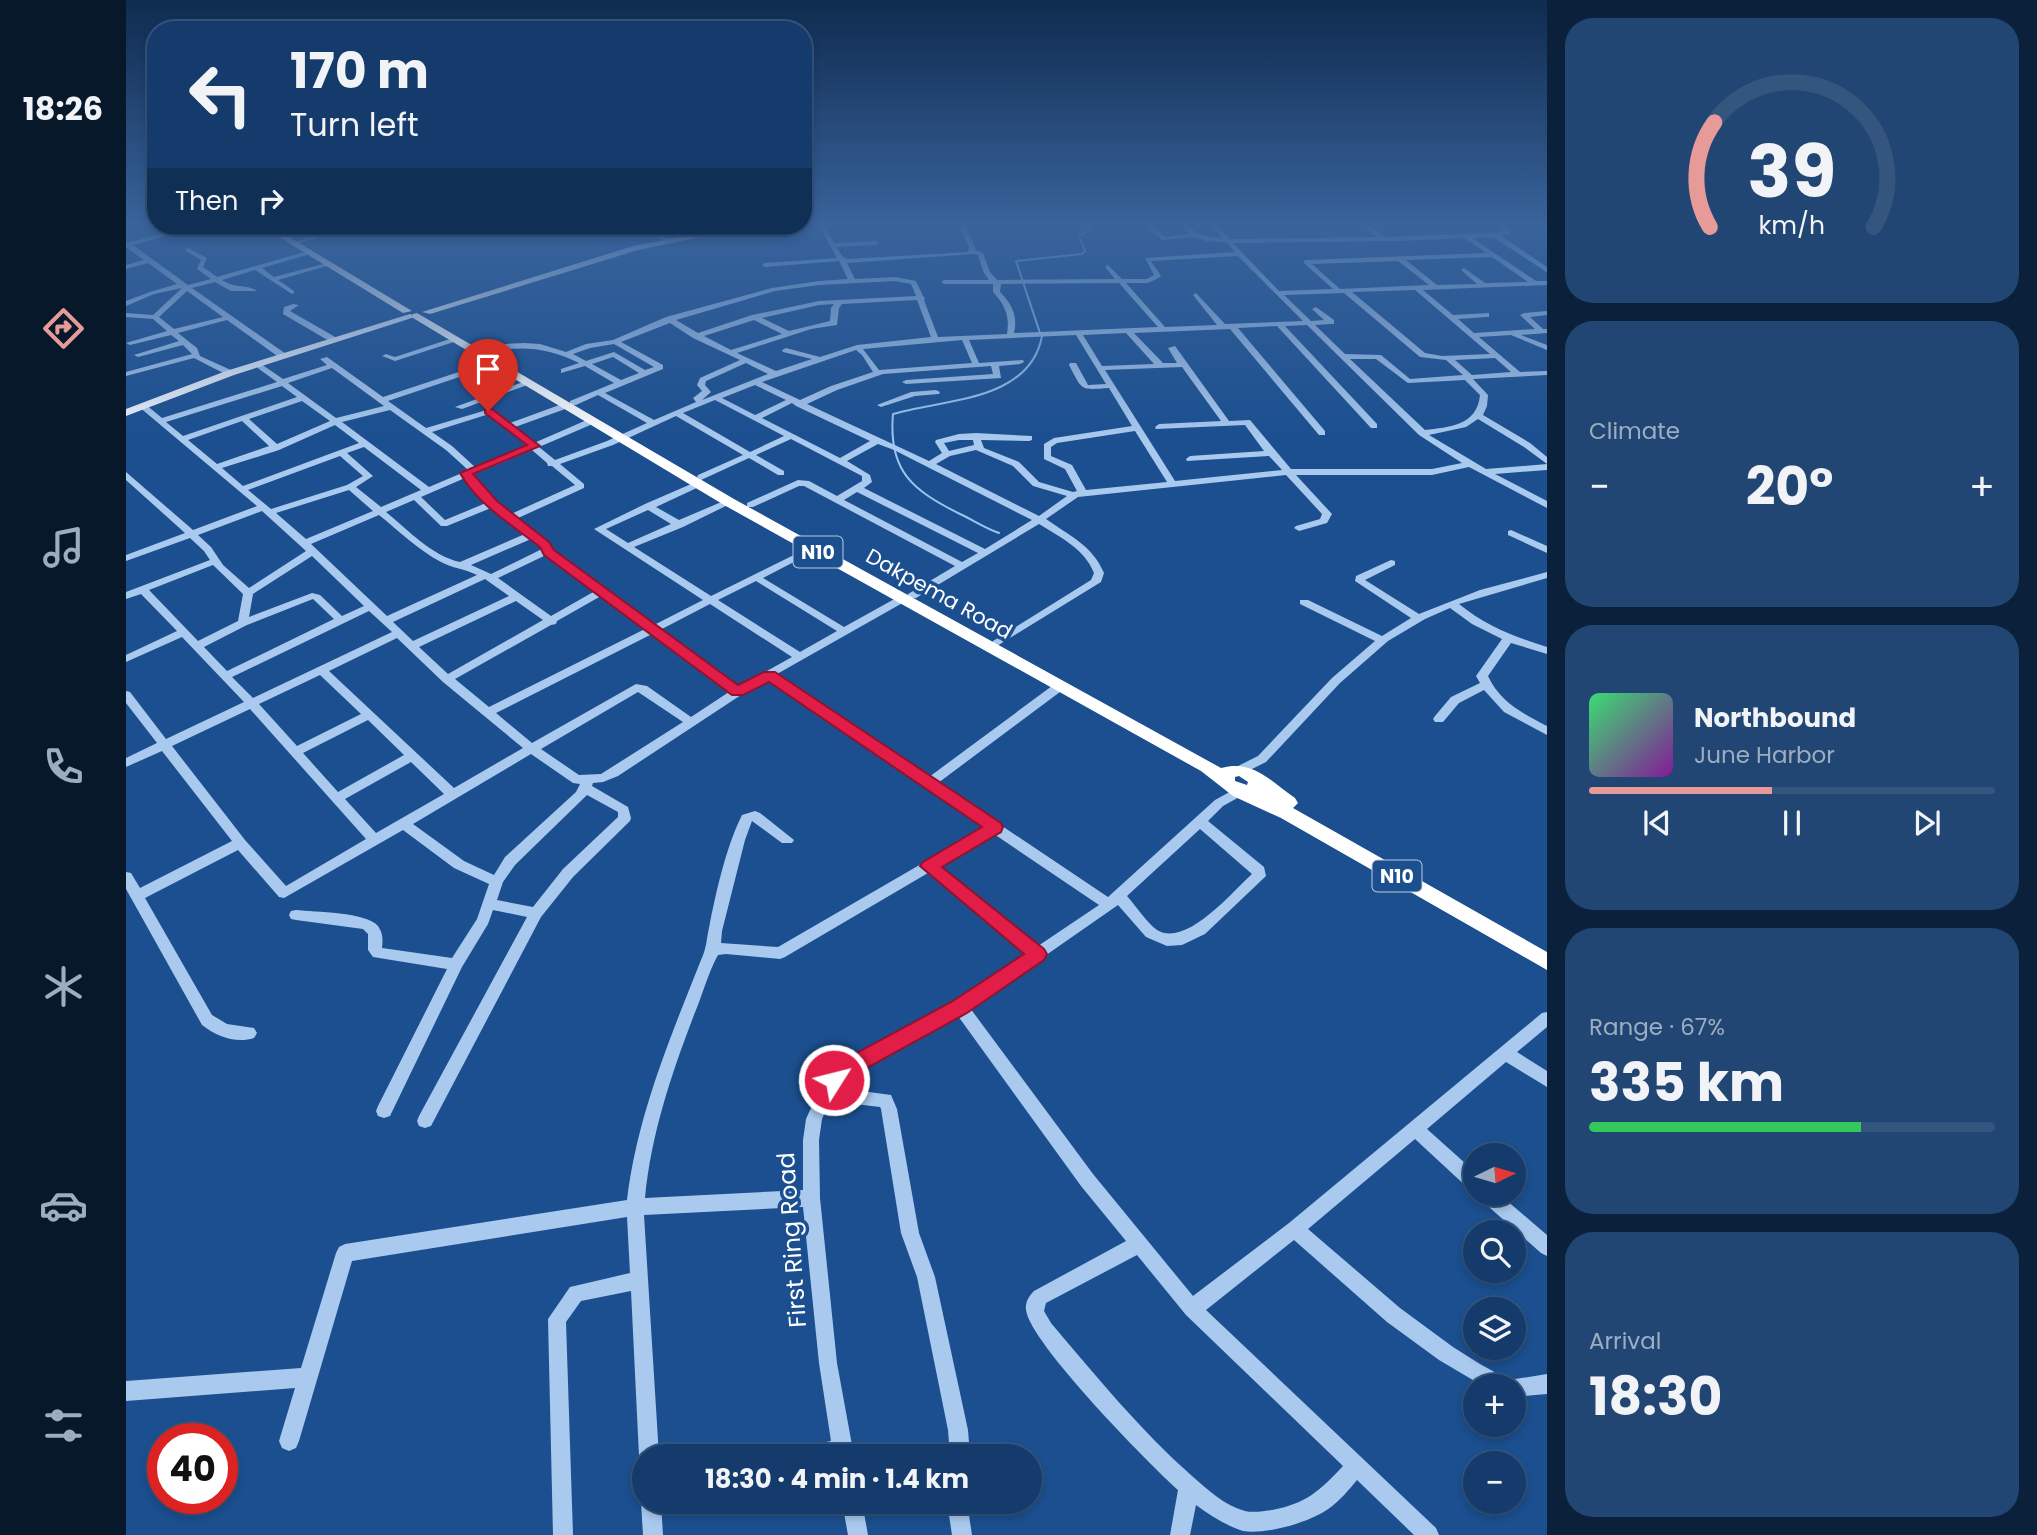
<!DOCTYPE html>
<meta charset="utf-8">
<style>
body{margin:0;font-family:Poppins,sans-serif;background:#214673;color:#f1f3f6;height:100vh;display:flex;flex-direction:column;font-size:26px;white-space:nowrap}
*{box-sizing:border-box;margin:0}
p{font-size:23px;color:#9dadc1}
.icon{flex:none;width:38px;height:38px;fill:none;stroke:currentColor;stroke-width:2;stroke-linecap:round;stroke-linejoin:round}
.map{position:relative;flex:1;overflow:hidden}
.sheet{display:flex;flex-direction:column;gap:18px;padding:18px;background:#0b203b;width:490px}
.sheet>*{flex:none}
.top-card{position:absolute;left:21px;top:21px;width:665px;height:214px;border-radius:28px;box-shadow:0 4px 10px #0003,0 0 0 2px #33557e;background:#143b6b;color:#f1f3f6;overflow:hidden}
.needle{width:46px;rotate:85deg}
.tools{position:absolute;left:1337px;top:1143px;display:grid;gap:14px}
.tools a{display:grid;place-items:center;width:63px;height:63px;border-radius:50%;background:#143b6b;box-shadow:0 4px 10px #0003,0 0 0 2px #33557e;font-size:35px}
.speed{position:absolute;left:21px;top:1423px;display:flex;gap:14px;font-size:35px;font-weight:700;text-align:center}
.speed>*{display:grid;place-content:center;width:91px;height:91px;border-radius:50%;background:#143b6b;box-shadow:0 4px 10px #0003,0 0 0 2px #33557e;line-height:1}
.speed .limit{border:10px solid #d22;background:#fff;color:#111}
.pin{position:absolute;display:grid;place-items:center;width:60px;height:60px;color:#fff;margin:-72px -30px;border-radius:50% 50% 50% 0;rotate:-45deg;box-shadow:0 0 7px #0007}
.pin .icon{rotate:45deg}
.me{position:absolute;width:77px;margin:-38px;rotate:54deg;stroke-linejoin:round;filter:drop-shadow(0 0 5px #0008)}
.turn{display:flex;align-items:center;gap:24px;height:147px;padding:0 28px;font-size:32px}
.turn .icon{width:91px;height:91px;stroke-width:2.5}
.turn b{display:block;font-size:49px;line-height:60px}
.then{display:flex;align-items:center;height:66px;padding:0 28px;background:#0003;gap:14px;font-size:26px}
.big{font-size:52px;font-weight:700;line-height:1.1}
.sheet .card{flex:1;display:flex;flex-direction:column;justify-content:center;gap:10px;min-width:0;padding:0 24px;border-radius:28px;background:#214673}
.sheet .dial{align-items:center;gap:0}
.dial svg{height:182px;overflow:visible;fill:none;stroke:#33557e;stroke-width:7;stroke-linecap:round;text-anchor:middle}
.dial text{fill:#f1f3f6;stroke:none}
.song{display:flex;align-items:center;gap:21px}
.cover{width:84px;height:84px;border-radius:10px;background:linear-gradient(135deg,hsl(140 70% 55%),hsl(290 70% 35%))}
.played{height:7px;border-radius:4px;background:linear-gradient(90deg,#e69b98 45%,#33557e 45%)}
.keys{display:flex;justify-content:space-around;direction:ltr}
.heat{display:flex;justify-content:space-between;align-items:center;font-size:38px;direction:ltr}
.charge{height:10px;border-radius:5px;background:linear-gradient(90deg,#34c759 67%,#33557e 0)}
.trip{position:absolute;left:506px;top:1444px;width:410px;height:70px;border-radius:35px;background:#143b6b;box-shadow:0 4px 10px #0003,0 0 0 2px #33557e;font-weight:700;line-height:70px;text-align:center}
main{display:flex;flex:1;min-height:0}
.menu{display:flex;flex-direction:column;width:126px;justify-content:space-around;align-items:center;background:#08182b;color:#9dadc1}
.menu .icon{width:49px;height:49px}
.menu .selected{color:#e69b98}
.menu b{font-size:32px;color:#f1f3f6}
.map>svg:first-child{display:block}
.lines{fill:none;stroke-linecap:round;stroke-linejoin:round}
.stream{stroke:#9cc4f0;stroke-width:2}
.minor{fill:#a9c9ee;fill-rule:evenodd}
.major{fill:#f0f6ff;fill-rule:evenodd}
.highway{fill:#fff;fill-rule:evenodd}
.route{fill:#e11d48;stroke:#92132f;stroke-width:2}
.labels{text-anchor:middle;stroke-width:7;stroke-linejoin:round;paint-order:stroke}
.shield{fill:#1b4f8f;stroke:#bbcadd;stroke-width:2}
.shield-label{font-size:19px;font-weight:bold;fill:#fff}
.street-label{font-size:21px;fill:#fff;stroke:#1b4f8f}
.near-street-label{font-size:24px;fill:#fff;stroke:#1b4f8f}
</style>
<main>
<nav class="menu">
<b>18:26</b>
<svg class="icon selected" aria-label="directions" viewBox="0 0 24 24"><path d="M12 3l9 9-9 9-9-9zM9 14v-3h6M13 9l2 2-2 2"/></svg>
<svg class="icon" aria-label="music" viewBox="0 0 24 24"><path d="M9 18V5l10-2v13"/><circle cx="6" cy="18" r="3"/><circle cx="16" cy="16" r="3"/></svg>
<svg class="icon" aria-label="phone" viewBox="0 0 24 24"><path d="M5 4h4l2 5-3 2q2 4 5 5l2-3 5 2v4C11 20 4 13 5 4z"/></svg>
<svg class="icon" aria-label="climate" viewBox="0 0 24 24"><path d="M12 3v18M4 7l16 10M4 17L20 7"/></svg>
<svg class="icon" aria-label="car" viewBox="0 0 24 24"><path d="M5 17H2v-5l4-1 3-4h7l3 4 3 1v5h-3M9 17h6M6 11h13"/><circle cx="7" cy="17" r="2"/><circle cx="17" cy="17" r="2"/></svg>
<svg class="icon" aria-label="filters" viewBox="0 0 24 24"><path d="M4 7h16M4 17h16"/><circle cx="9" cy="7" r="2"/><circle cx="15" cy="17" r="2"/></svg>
</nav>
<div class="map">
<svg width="1421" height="1535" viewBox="0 0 1421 1535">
<rect width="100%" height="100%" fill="#1b4f8f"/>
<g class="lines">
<!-- stream -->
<g class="stream">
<polyline points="914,333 890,261 956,254 959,251 953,236 965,229 963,224"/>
<path d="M873,533C859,528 847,520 834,514C786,490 762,471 767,414C817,399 904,402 916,336"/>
</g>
<!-- minor -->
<g class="minor">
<path d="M692,224H698L708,243L750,241L753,243L750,245L710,247L717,257L721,259L842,252L843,247L832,224H838L849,247V250L857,253L864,272L871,280L989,279L979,267L982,265L996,279H1021L1028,275L1019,258L1109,252L1100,242L1080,241L1069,237L1036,240L1018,224H1025L1039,237L1063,234L1054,224H1061C1071,235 1081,237 1096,238L1084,224H1090L1104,239H1113L1251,237L1235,224H1242L1259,237L1378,232L1370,224C1378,224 1383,226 1385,234L1375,236L1421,267V272L1419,271L1367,237L1346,238L1410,281H1421V285L1297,290L1327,315L1363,313V317H1360L1332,319L1348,333L1409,329L1394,315L1398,313L1421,311V315L1404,317L1417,329H1421V333L1395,335L1421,345V350L1385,335L1353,337L1394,372L1421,371V375L1347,379L1362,395L1361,406L1357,415L1404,443L1421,457V464L1398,447L1352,419L1340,427L1303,435L1360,469L1421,464V470L1369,474L1421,501V508L1343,467L1306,475H1170L1206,514L1201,523L1173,531L1168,528L1170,526L1194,519L1196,514L1160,475L952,497L920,519C944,536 966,545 978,573L975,582L871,646L867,645L866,643L867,641L965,580L968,573C958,548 935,538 913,524L790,598H782V594L829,566L678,486H673L627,507H621V503L672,480L683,481L711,496L736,481V476L665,439L630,455L658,471V475H652L623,458L575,480L571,477L572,475L617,455L550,416L487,445L434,464L458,484V488L390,519L422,543L427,550L528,625L577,600L468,529L519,504L572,481L575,482V486L530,507L553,520L600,500H606L608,502L557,527L508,547L585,596L686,546L689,547V551L637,578L718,627L772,597H780V601L651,674L803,777L930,683H938L940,686L938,689L812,783L982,897L1089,800L1109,789H1117L1119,792L1117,795L1097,806L1082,821L1138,867L1140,876L1079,934L1056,945L1041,946L1020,937L992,905L844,1008L967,1174L1067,1296L1163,1223L1416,1013L1421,1012V1027L1391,1052L1421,1071V1087L1380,1062L1301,1129L1349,1172V1191L1343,1189L1289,1139L1182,1229L1274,1308L1327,1347L1354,1364L1383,1380L1421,1374V1394L1388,1397V1386H1357L1313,1360L1261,1322L1168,1240L1080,1310L1310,1528L1313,1535H1288L1231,1480C1223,1490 1214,1500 1205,1507C1186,1522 1140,1535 1117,1531C1099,1525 1085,1516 1070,1505L1064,1535H1044L1052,1490C1023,1464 904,1343 900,1310C899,1302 903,1296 908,1291L1000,1241L955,1186L832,1016L725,1075L714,1088L765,1095L771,1109L793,1233L809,1277L842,1430L844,1456H824L822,1430L791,1277L775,1233L755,1109L754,1107L704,1101L696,1119L693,1140L694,1198L711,1363L728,1456H662L665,1449L705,1441L693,1363L677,1207L518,1215L533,1456H518V1464L513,1456L505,1291L455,1301L440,1322L447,1535H427L422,1319L444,1287L504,1273L501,1217L226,1261L173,1441L170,1448L163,1451L156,1448L153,1441L169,1388L0,1401V1381L175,1368L210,1253L213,1247L219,1244L501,1200C511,1116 544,1038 575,960C581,947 580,941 583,928C590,892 600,847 616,815L629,811L634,813L668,840L666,843H656L626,821L619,840L596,931L595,943L652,947L859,827L642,679L615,695L492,776L477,782L467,783L466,786L502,807L505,818L504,821L447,877L415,917L305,1126L299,1128L293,1126L291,1121L293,1116L401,917L367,910L362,924L336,967L264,1116L258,1118L252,1116L250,1111L252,1106L321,969L247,957L242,950V934L237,929L170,920L165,919L163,915L165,911L170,910C188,912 241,912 252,926C257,933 257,940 256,948L326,958L351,919L363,884L328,868L277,830L158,898L153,897L112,850L19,898L86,1015L101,1024L128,1028L131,1033L128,1038C110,1044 90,1036 76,1025L0,889V872L5,873L14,888L106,841L36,751L0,767V758L31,743L0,703V691L4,692L40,739L118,702L56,637L0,662V655L51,631L15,594L0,599V592L84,560L78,551L64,538L0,561V555L59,533L0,480V472L67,530L131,506L12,406L19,404L36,418L151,382L129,366L128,364L132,362L157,379L201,365L194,359L201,357L257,397L366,361L370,363L369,365L262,401L300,428L364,409L384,423L436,404H442V408L389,427L408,443L463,419H469V423L413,447L429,460L481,441L521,423L472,395L450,405H444V401L488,383L459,366L435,373V369L453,363C421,347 393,345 359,353L355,351L356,349L379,344L398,343L414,344L440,352L460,344L487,340L540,317L646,288L693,281L722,279L713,261L639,267L636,265L639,263L711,258ZM1338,238L1360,253L1180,260L1178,261V263L1207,289L1153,291L1107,243L1271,241ZM848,254L852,255L858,273L863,280H818L815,282L818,284H867V292C879,305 884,316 881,334L812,337L798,300L799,298L797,296L790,281L769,277L729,279L721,263ZM1112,256L1177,321L1099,324L1070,293L1067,295L1091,325L1039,327L1000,283H1022L1034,277L1035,276L1025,261ZM1366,257L1402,282L1359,283L1338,268L1335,270L1336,271L1351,284L1311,285L1280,260ZM1272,261L1303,285L1214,289L1186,264ZM769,281L785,284L790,296L693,301L626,315L572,333L550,320L649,291L693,285ZM993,283L1032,327L888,333C892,316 886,304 874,292L875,284ZM1289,290L1364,354L1316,356L1299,353L1226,292ZM1218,293L1294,357L1320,360L1337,375L1284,379L1255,355L1219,354L1189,325L1205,324H1208V320L1190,307L1186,309L1198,320L1185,321L1158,295ZM791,300L805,337L731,345L694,357L660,348L656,350L657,352L686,359L650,371L611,353L685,329L711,325L713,308L716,304ZM708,304L705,308L704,321L663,331L636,318L693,305ZM628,320L656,334L605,350L578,336ZM544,323L567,338L614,360L574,378L571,385L576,391L567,398L570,402L528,420L479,393L537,369V365L495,342ZM1181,325L1293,435L1336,463L1306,469H1165L1124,420L1103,421L1049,346L1042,348L1051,363H1037L1008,333L1104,329L1193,435H1199V431L1112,328L1151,326L1245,428H1251V424L1159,326ZM1000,333L1028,364L976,366L957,335ZM950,335L980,384L962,385L950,363H944L943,365C957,391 953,390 983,388L1006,426L928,438L918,444V459L939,469L951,491L947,492L913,482L893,462L858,448L855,440L903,441L906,440V436L850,433L833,434L810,440L809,442L816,453L803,461L681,404L711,390L757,374L865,366L867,374L780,380L776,382L780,384L875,378L873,366L894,364L898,362L897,360L853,363L843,340ZM836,340L846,363L753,370L737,349ZM488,344L528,367L519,370L488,352L460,361L447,354L464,348ZM730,350L736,355L747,372L705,386L674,400L636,382ZM487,357L513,373L495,380L466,364ZM1369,358L1385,372L1346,375L1329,360ZM1224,359H1250L1282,383L1339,380L1354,395C1351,426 1323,427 1299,430ZM620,363L642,374L576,400L585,392L579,385L580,381ZM1056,367L1095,421L1033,424L1029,427L1030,429L1119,425L1138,451L1064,456L1060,459L1061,461L1143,456L1156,470L1049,481L979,370ZM206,368L258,406L210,418L162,383ZM629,385L660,400L629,415L596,398ZM156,386L171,397L57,436L40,422ZM589,400L658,436L624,452L557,413ZM176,401L204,421L151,444L123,419ZM666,403L670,406L744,441L714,458L636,418ZM264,410L320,450L341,469L336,473L303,487L216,422ZM363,414L401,446L349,467L326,446L306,432ZM116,421L143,446L91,464L62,440ZM209,425L233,443L117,486L96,468L153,450ZM1009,431L1041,482L960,490L946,465L925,456V447L931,443ZM833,440H847L848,445L823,451L818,443ZM752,444L768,450L906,520L859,549L738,488L746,482L744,475L721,461ZM238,447L295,490L255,507L230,487L247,476L221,453ZM406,450L421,463L422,466H426L449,485L385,514L357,490L346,475ZM850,450L887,466L907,486L941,496L913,516L810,464L824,456ZM214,456L237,476L221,485L145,509L122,490ZM339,478L360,503L319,520L295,497ZM223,490L247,511L180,539L150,513ZM731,492L852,553L836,562L718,500ZM288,500L315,526H321L365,508L399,534L334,562C306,556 282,530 260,512ZM522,510L545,524L502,543L480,529ZM136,511L180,551L123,588L97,565L85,547L72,535ZM253,515C273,531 292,550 315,562C326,568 339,569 351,575L261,616L185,544ZM405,539L416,549L365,574L345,565ZM420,555L469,591L425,616L372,578ZM186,556L238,606L216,616L194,595L186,593L123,617L127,594ZM87,565L117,594L112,621L72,641L23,590ZM359,579L383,596L287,641L267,622ZM630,581L711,631L674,652L592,600ZM475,596L519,629L363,707L329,679L425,625L430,624L431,621ZM187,599L208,619L101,671L78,647L121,625ZM390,601L417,620L322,674L293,647ZM584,604L666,657L612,687L534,630ZM243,611L266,632L127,698L106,677ZM526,634L603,692L565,717L521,686L510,684L406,743L370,713ZM271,638L317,682L397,748L328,788L203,671ZM194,675L235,714L171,746L133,704ZM512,692L557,722L475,774L453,775L415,749ZM124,709L240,839L160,886L119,840L46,746ZM242,720L278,755L212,792L177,753ZM405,754L447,783L454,784L450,792L379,857L368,875L338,861L287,824ZM285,762L318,794L250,833L219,799ZM461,795L492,812V817L437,869L407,907L371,900L377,882L389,865ZM1074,829L1126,874C1106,892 1060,948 1031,930C1020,922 1010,906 1001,896ZM868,834L973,905L912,946L813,866ZM802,873L901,953L829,1003L713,1065L694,1088L680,1119L677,1140V1190L519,1198C525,1135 545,1075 568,1015C576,996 582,973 592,955L600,954L654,959L659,957ZM1011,1255L1060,1315L1217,1466C1194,1491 1179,1504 1146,1510C1138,1511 1127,1513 1119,1511C1099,1506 1081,1489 1066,1476C1014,1430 970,1376 925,1323L918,1311L920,1303Z"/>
<path d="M67,226H76L7,245L62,285L85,279L71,269L75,260L60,251L59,250L62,248L81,258L77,267L91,277L182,251L184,252V254L136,268L148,277L201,263L204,265L152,280L168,291V293L166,294L129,270L96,280C110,289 118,284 130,290L129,291H105L89,282L66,288L160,354V358H154L101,320L52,333L71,348L74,356L107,371V375H101L68,358L0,376V372L66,354L57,345L12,357L8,355L53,341L45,335L4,345L0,343L41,331L27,319L0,317V313L27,315L56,288L28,294L0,306V301L24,292L51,284L22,263L0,269V265L18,260L0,247V243ZM61,291L97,317L48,329L33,317Z"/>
<polygon points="219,226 228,226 171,244 166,243"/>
<polygon points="359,226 367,226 353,232 350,230"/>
<polygon points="502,226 510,226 545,240 540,241"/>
<polygon points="167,304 173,305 164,311 211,338 211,342 205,342 157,314 158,307"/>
<polygon points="327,338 334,340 269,361 256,356 260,354 269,357"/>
<polygon points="397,382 404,384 336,409 329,407"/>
<polygon points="810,390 814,392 813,394 789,396 755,407 751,405 785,392"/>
<polygon points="1385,530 1421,546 1421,553 1382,535 1382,531"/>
<path d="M1265,560L1269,561V565L1239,580L1293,614L1354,590L1421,572V578L1333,604C1360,626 1389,637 1421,647V654L1385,643L1362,676C1374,702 1396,713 1421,726V735L1378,712L1358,690L1333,703L1317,722H1309L1307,719L1309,716L1325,697L1354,683L1350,676L1376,639L1346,624L1324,608L1299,619L1262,641L1214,683L1140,762L1118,773H1110L1108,770L1110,767L1132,756L1206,678L1249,641L1174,604V600H1182L1256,636L1285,618L1229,581L1230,576Z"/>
<polygon points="1352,1194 1373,1194 1421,1235 1421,1256 1415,1253 1355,1200"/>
<polygon points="518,1495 518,1502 535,1502 537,1535 517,1535 515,1502"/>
<polygon points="716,1502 736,1502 742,1535 722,1535"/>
<polygon points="821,1502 841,1502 846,1535 826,1535"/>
</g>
<!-- major -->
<g class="major">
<polygon points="613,226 628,226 512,250 304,314 296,312 507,246"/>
<polygon points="284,314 292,316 108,375 0,416 0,409 100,371"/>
</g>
<!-- highway -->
<g class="highway">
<polygon points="135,226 145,226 286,311 277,313"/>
<path d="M291,313L608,499L1095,768C1127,759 1144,781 1169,798L1172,803L1167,808L1421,952V970L1155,818L1107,796L1075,771L598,505L287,318V314ZM1113,776L1122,782L1121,785L1109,781V777Z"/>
</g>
</g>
<!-- sky -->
<linearGradient id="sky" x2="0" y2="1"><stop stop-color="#0f2b4f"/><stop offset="0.51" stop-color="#39639b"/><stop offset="1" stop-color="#39639b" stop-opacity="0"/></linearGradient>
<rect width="1421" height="439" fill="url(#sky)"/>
<!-- route -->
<path class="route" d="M359,409H366L414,446L347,474L371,501L423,542L428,550L612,685L638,672H649L875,823L877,827L875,832L816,867L918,949L921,954L918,960L841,1013L726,1076L715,1087L708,1090L701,1087L698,1080L712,1063L827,1001L898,954L794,866L797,862L856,827L643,682L617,695H606L418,555L414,547C386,525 351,504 334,473L401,445L359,413Z"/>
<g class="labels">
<!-- shield labels -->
<g class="shield">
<rect x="667.5" y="536.5" width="49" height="31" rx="5"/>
<rect x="1246.5" y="860.5" width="49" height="31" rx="5"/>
</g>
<g class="shield-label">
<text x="692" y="559">N10</text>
<text x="1271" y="883">N10</text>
</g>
<!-- street labels -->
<g class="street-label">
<text transform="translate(813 594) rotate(29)" y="7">Dakpema Road</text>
</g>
<!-- near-street labels -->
<g class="near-street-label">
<text transform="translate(666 1240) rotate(-94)" y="8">First Ring Road</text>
</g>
</g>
</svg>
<div class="tools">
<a><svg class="needle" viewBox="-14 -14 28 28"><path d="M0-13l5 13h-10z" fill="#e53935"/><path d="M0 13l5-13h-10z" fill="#9dadc1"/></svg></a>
<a><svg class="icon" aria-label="search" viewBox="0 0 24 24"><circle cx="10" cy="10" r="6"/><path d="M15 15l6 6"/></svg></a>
<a><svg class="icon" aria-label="layers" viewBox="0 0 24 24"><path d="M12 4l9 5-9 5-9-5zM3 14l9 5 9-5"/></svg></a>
<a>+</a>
<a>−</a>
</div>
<div class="speed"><div class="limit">40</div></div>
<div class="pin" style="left:362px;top:411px;background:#d93025"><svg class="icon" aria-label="arrive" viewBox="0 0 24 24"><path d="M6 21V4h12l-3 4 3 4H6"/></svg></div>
<svg class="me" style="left:708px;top:1080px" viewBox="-20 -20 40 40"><circle r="17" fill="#e11d48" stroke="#fff" stroke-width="3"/><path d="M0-11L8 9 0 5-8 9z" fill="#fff"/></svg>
<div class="trip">18:30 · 4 min · 1.4 km</div>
<div class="top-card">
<div class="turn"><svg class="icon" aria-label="left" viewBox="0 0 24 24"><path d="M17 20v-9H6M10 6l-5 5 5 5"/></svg><div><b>170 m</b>Turn left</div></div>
<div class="then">Then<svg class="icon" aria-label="right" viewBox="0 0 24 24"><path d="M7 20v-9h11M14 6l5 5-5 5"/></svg></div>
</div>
</div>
<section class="sheet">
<div class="card dial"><svg viewBox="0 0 100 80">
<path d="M14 69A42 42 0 1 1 86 69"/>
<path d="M14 69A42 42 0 0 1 16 23" stroke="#e69b98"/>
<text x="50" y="56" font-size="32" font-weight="700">39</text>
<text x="50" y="72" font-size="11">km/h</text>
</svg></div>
<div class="card"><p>Climate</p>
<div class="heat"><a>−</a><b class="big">20°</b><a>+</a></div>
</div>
<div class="card">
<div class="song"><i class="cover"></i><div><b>Northbound</b><p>June Harbor</p></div></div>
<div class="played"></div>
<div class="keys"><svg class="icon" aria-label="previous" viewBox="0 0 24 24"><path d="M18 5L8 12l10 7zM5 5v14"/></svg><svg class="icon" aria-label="pause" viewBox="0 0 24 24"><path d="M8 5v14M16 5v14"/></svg><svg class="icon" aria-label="next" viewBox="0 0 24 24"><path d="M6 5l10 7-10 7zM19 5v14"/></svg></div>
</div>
<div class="card"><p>Range · 67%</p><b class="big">335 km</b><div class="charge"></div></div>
<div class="card"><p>Arrival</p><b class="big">18:30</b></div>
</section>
</main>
